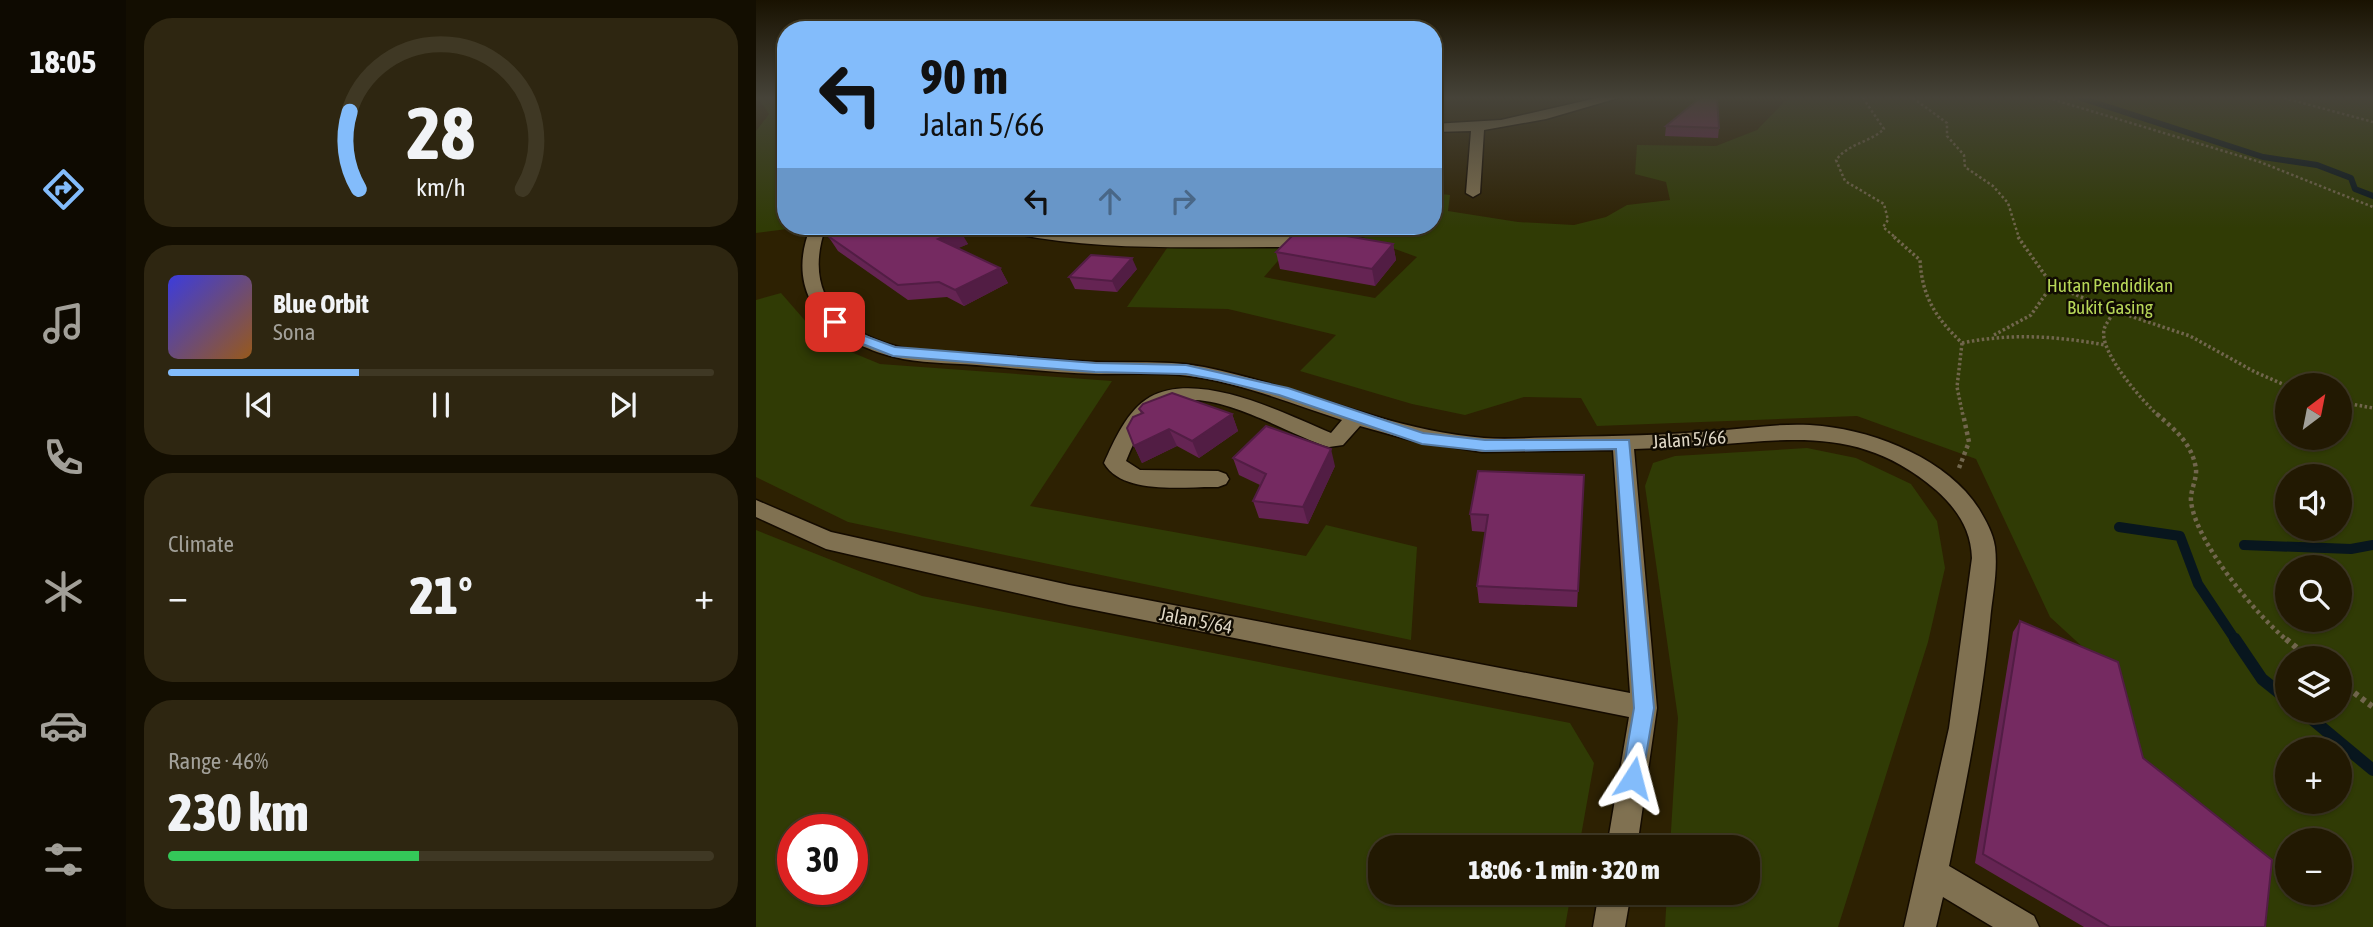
<!DOCTYPE html>
<meta charset="utf-8">
<style>
body{margin:0;font-family:"Asap Condensed",sans-serif;background:#2e2611;color:#f1f3f6;height:100vh;display:flex;flex-direction:column;font-size:26px;white-space:nowrap}
*{box-sizing:border-box;margin:0}
p{font-size:23px;color:#a2a099}
.icon{flex:none;width:38px;height:38px;fill:none;stroke:currentColor;stroke-width:2;stroke-linecap:round;stroke-linejoin:round}
.map{position:relative;flex:1;overflow:hidden}
.drawer{display:flex;flex-direction:column;gap:18px;padding:18px;background:#130e01;width:630px}
.drawer>*{flex:none}
.banner{position:absolute;left:21px;top:21px;width:665px;height:214px;border-radius:28px;box-shadow:0 2px 5px #0004,0 0 0 2px #3f3824;background:#83bcfb;color:#111;overflow:hidden}
.needle{width:46px;rotate:32deg}
.fabs{position:absolute;left:1519px;top:373px;display:grid;gap:14px}
.fabs a{display:grid;place-items:center;width:77px;height:77px;border-radius:50%;background:#221902;box-shadow:0 2px 5px #0004,0 0 0 2px #3f3824;font-size:35px}
.speed{position:absolute;left:21px;top:814px;display:flex;gap:14px;font-size:35px;font-weight:700;text-align:center}
.speed>*{display:grid;place-content:center;width:91px;height:91px;border-radius:50%;background:#221902;box-shadow:0 2px 5px #0004,0 0 0 2px #3f3824;line-height:1}
.speed .limit{border:10px solid #d22;background:#fff;color:#111}
.pin{position:absolute;display:grid;place-items:center;width:60px;height:60px;color:#fff;margin:-30px;border-radius:14px;box-shadow:0 4px 10px #0006}
.me{position:absolute;width:77px;margin:-38px;rotate:9deg;stroke-linejoin:round;filter:drop-shadow(0 0 5px #0008)}
.turn{display:flex;align-items:center;gap:24px;height:147px;padding:0 28px;font-size:32px}
.turn .icon{width:91px;height:91px;stroke-width:2.5}
.turn b{display:block;font-size:49px;line-height:60px}
.lanes{display:flex;align-items:center;height:66px;padding:0 28px;background:#0003;justify-content:center;gap:35px;direction:ltr}
.lanes .off{opacity:.35}
.big{font-size:52px;font-weight:800;line-height:1.1}
.drawer .card{flex:1;display:flex;flex-direction:column;justify-content:center;gap:10px;min-width:0;padding:0 24px;border-radius:28px;background:#2e2611}
.drawer .dial{align-items:center;gap:0}
.dial svg{height:182px;overflow:visible;fill:none;stroke:#3f3824;stroke-width:7;stroke-linecap:round;text-anchor:middle}
.dial text{fill:#f1f3f6;stroke:none}
.song{display:flex;align-items:center;gap:21px}
.cover{width:84px;height:84px;border-radius:10px;background:linear-gradient(135deg,hsl(240 70% 55%),hsl(30 70% 35%))}
.played{height:7px;border-radius:4px;background:linear-gradient(90deg,#83bcfb 35%,#3f3824 35%)}
.keys{display:flex;justify-content:space-around;direction:ltr}
.heat{display:flex;justify-content:space-between;align-items:center;font-size:38px;direction:ltr}
.charge{height:10px;border-radius:5px;background:linear-gradient(90deg,#34c759 46%,#3f3824 0)}
.trip{position:absolute;left:612px;top:835px;width:392px;height:70px;border-radius:28px;background:#221902;box-shadow:0 2px 5px #0004,0 0 0 2px #3f3824;font-weight:800;line-height:70px;text-align:center}
main{display:flex;flex:1;min-height:0}
.dock{display:flex;flex-direction:column;width:126px;justify-content:space-around;align-items:center;background:#0e0a01;color:#a2a099}
.dock .icon{width:49px;height:49px}
.dock .current{color:#83bcfb}
.dock b{font-size:32px;color:#f1f3f6}
.map>svg:first-child{display:block}
.green{fill:#303b05;fill-rule:evenodd}
.lines{fill:none;stroke-linecap:round;stroke-linejoin:round}
.stream-far2{stroke:#08161e;stroke-width:6}
.stream-far1{stroke:#08161e;stroke-width:10}
.stream{stroke:#08161e;stroke-width:12}
.minor-casing{stroke:#140b00;stroke-width:3}
.path-far3{stroke:#71664d;stroke-width:2.5;stroke-dasharray:2.5 2.5;stroke-linecap:butt}
.path-far2{stroke:#71664d;stroke-width:3.5;stroke-dasharray:2.5 2.5;stroke-linecap:butt}
.path-far1{stroke:#71664d;stroke-width:4.5;stroke-dasharray:3.5 3.5;stroke-linecap:butt}
.path{stroke:#71664d;stroke-width:6;stroke-dasharray:4.5 4.5;stroke-linecap:butt}
.minor{fill:#807151;fill-rule:evenodd}
.wall{fill:#652453}
.shaded-wall{fill:#521d44}
.building{fill:#752a61;stroke:#521d44;stroke-width:2}
.route{fill:#83bcfb;stroke:#557aa3;stroke-width:2}
.labels{text-anchor:middle;stroke-width:5;stroke-linejoin:round;paint-order:stroke}
.park-label{font-size:19px;fill:#b7d658;stroke:#110c02}
.street-label{font-size:19px;fill:#dfd7c6;stroke:#110c02}
</style>
<main>
<nav class="dock">
<b>18:05</b>
<svg class="icon current" aria-label="directions" viewBox="0 0 24 24"><path d="M12 3l9 9-9 9-9-9zM9 14v-3h6M13 9l2 2-2 2"/></svg>
<svg class="icon" aria-label="music" viewBox="0 0 24 24"><path d="M9 18V5l10-2v13"/><circle cx="6" cy="18" r="3"/><circle cx="16" cy="16" r="3"/></svg>
<svg class="icon" aria-label="phone" viewBox="0 0 24 24"><path d="M5 4h4l2 5-3 2q2 4 5 5l2-3 5 2v4C11 20 4 13 5 4z"/></svg>
<svg class="icon" aria-label="climate" viewBox="0 0 24 24"><path d="M12 3v18M4 7l16 10M4 17L20 7"/></svg>
<svg class="icon" aria-label="car" viewBox="0 0 24 24"><path d="M5 17H2v-5l4-1 3-4h7l3 4 3 1v5h-3M9 17h6M6 11h13"/><circle cx="7" cy="17" r="2"/><circle cx="17" cy="17" r="2"/></svg>
<svg class="icon" aria-label="filters" viewBox="0 0 24 24"><path d="M4 7h16M4 17h16"/><circle cx="9" cy="7" r="2"/><circle cx="15" cy="17" r="2"/></svg>
</nav>
<section class="drawer">
<div class="card dial"><svg viewBox="0 0 100 80">
<path d="M14 69A42 42 0 1 1 86 69"/>
<path d="M14 69A42 42 0 0 1 10 35" stroke="#83bcfb"/>
<text x="50" y="56" font-size="32" font-weight="700">28</text>
<text x="50" y="72" font-size="11">km/h</text>
</svg></div>
<div class="card">
<div class="song"><i class="cover"></i><div><b>Blue Orbit</b><p>Sona</p></div></div>
<div class="played"></div>
<div class="keys"><svg class="icon" aria-label="previous" viewBox="0 0 24 24"><path d="M18 5L8 12l10 7zM5 5v14"/></svg><svg class="icon" aria-label="pause" viewBox="0 0 24 24"><path d="M8 5v14M16 5v14"/></svg><svg class="icon" aria-label="next" viewBox="0 0 24 24"><path d="M6 5l10 7-10 7zM19 5v14"/></svg></div>
</div>
<div class="card"><p>Climate</p>
<div class="heat"><a>−</a><b class="big">21°</b><a>+</a></div>
</div>
<div class="card"><p>Range · 46%</p><b class="big">230 km</b><div class="charge"></div></div>
</section>
<div class="map">
<svg width="1617" height="927" viewBox="0 0 1617 927">
<rect width="100%" height="100%" fill="#2d2102"/>
<!-- green -->
<g class="green">
<polygon points="2,98 30,98 30,226 36,226 31,229 0,233 0,131 13,114"/>
<path d="M1032,98H1617V927H1502L1379,768L1355,673L1294,617L1220,459L1101,416L841,426L825,398L768,397L709,415L656,404L544,371L580,335L472,309L371,307L411,248L534,247L508,277L619,298L661,257L576,226H677V193L694,195L692,211L762,222L818,225L850,217L871,205L914,200L910,182L879,174L881,145L960,146L1001,130ZM1531,385H1584V438H1531ZM1531,476H1584V528H1531ZM1531,567H1584V620H1531ZM1531,658H1584V710H1531ZM1531,749H1584V802H1531ZM1531,840H1584V892H1531Z"/>
<polygon points="25,293 66,340 124,364 356,381 274,506 550,556 570,525 661,547 655,640 92,522 0,477 0,300"/>
<polygon points="1051,448 1100,458 1155,484 1181,521 1189,568 1172,642 1082,927 909,927 911,893 992,892 992,847 914,847 922,718 889,486 897,463 919,456"/>
<path d="M0,530L166,596L814,723L838,763L823,847H625V892L815,893L809,927H0ZM37,830H96V889H37Z"/>
</g>
<g class="lines">
<!-- stream-far2 -->
<polyline class="stream-far2" points="1325,98 1507,157 1561,165 1595,178 1599,189 1617,196"/>
<!-- stream-far1 -->
<g class="stream-far1">
<polyline points="1363,527 1424,536 1442,584 1480,641"/>
<polyline points="1488,545 1595,549 1617,545"/>
</g>
<!-- stream -->
<g class="stream">
<polyline points="1479,639 1506,679 1531,699"/>
<polyline points="1545,710 1617,770"/>
</g>
<defs>
<g id="minor">
<polygon points="841,98 862,98 790,119 728,130 724,193 717,197 710,193 715,131 677,132 677,124 745,120"/>
<path d="M55,226H70C47,290 80,331 143,347C172,354 204,352 234,354C269,357 305,361 341,362C377,363 413,360 448,367C543,386 631,430 728,438C755,440 783,437 810,437C860,436 910,435 959,431C995,428 1031,422 1066,426C1122,432 1192,460 1223,509C1230,521 1237,533 1239,547C1242,572 1236,597 1234,621C1226,704 1210,785 1193,866L1278,916L1283,927H1237L1187,897L1180,927H1148L1193,728L1216,558C1215,529 1201,509 1180,490C1109,429 1043,438 958,445C931,447 904,448 878,449L901,708L881,847H851L873,717L313,605L70,549L0,517V500L75,532L313,585L874,693L857,450L726,452L654,440L604,426L587,445L573,447C531,435 447,379 405,408C387,420 378,442 370,461L384,470L462,471L470,474L473,479L470,484L462,487C429,486 367,496 348,463C358,441 371,410 394,397C443,370 528,413 575,433L586,420C536,404 486,383 433,376C403,372 373,374 343,374C306,373 268,369 231,366C203,363 174,364 147,359C78,345 25,299 55,226Z"/>
<path d="M235,226H261L321,235L537,237L545,242L537,247C437,246 335,253 238,229Z"/>
<polygon points="843,892 875,892 869,927 837,927"/>
</g>
</defs>
<!-- minor casing -->
<use href="#minor" class="minor-casing"/>
<!-- path-far3 -->
<g class="path-far3">
<path d="M1107,98L1128,129C1113,143 1093,143 1080,160L1089,181L1128,204L1132,220L1127,227L1140,238"/>
<polyline points="1157,98 1191,123 1191,136 1208,155 1209,167 1237,186 1252,203 1263,238"/>
<polyline points="1292,98 1504,162 1617,207"/>
<polyline points="1528,98 1617,122"/>
</g>
<!-- path-far2 -->
<g class="path-far2">
<path d="M1138,237L1164,260C1166,297 1180,318 1206,343"/>
<path d="M1262,237L1296,285L1359,311C1356,316 1349,324 1348,330C1343,352 1387,402 1403,416"/>
<polyline points="1359,311 1434,336 1499,372 1531,386"/>
<polyline points="1238,335 1275,315 1296,285"/>
<path d="M1206,343C1254,333 1301,336 1349,345"/>
<polyline points="1206,343 1201,387 1207,416"/>
<polyline points="1584,402 1617,408"/>
</g>
<!-- path-far1 -->
<g class="path-far1">
<path d="M1401,414C1419,430 1436,443 1440,469C1441,479 1434,491 1435,501C1439,542 1501,616 1532,641"/>
<polyline points="1203,468 1213,442 1207,414"/>
</g>
<!-- path -->
<g class="path">
<polyline points="1530,639 1553,658"/>
<polyline points="1584,682 1617,707"/>
</g>
<!-- minor -->
<use href="#minor" class="minor"/>
</g>
<!-- wall -->
<g class="wall">
<polygon points="910,126 963,128 962,138 909,136"/>
<polygon points="89,226 198,226 212,244 202,248 244,268 252,283 208,306 191,297 152,300 82,251 72,236 91,229"/>
<polygon points="637,244 640,260 619,286 524,269 520,252"/>
<polygon points="381,269 361,292 319,289 313,277"/>
<polygon points="383,409 476,414 482,431 443,458 421,446 386,463 378,446 385,414"/>
<polygon points="477,458 579,466 552,524 503,518 497,501 504,485 483,475"/>
<polygon points="828,475 821,607 723,603 721,586 729,532 716,531 714,514"/>
<polygon points="1264,621 1387,758 1509,927 1328,927 1219,863 1257,632"/>
</g>
<!-- shaded-wall -->
<g class="shaded-wall">
<polygon points="204,230 212,244 191,253 182,239"/>
<polygon points="637,244 640,260 619,286 616,269"/>
<polygon points="376,258 381,269 361,292 356,281"/>
<polygon points="244,268 252,283 208,306 199,290"/>
<polygon points="476,414 482,431 443,458 436,441"/>
<polygon points="413,429 421,446 386,463 378,446"/>
<polygon points="575,449 579,466 552,524 547,507"/>
</g>
<!-- building -->
<g class="building">
<polygon points="944,98 961,98 963,128 910,126"/>
<polygon points="95,226 198,226 204,230 182,239 244,268 199,290 183,282 142,285 72,236 96,227"/>
<polygon points="544,228 637,244 616,269 520,252"/>
<polygon points="335,255 376,258 356,281 313,277"/>
<polygon points="416,393 476,414 436,441 413,429 378,446 371,428 377,417 387,413 383,409 387,404"/>
<polygon points="510,426 575,449 547,507 497,501 510,474 477,458"/>
<polygon points="722,471 828,475 822,591 721,586 732,515 714,514"/>
<polygon points="1264,621 1362,662 1387,758 1516,860 1509,927 1354,927 1227,854"/>
</g>
<!-- sky -->
<linearGradient id="sky" x2="0" y2="1"><stop stop-color="#191201"/><stop offset="0.43" stop-color="#464339"/><stop offset="1" stop-color="#464339" stop-opacity="0"/></linearGradient>
<rect width="1617" height="228" fill="url(#sky)"/>
<!-- route -->
<polygon class="route" points="79,318 109,336 139,347 339,363 430,365 532,388 667,433 729,440 873,440 898,708 885,785 877,788 869,785 866,778 878,708 860,449 729,451 666,444 523,395 462,380 430,374 339,372 137,356 99,341 75,324 75,319"/>
<g class="labels">
<!-- park labels -->
<g class="park-label">
<text x="1354" y="292">Hutan Pendidikan<tspan x="1354" dy="22">Bukit Gasing</tspan></text>
</g>
<!-- street labels -->
<g class="street-label">
<text transform="translate(933 439) rotate(-4)" y="7">Jalan 5/66</text>
<text transform="translate(440 620) rotate(11)" y="7">Jalan 5/64</text>
</g>
</g>
</svg>
<div class="fabs">
<a><svg class="needle" viewBox="-14 -14 28 28"><path d="M0-13l5 13h-10z" fill="#e53935"/><path d="M0 13l5-13h-10z" fill="#a2a099"/></svg></a>
<a><svg class="icon" aria-label="sound" viewBox="0 0 24 24"><path d="M4 9h4l5-4v14l-5-4H4zM17 9q2 3 0 6"/></svg></a>
<a><svg class="icon" aria-label="search" viewBox="0 0 24 24"><circle cx="10" cy="10" r="6"/><path d="M15 15l6 6"/></svg></a>
<a><svg class="icon" aria-label="layers" viewBox="0 0 24 24"><path d="M12 4l9 5-9 5-9-5zM3 14l9 5 9-5"/></svg></a>
<a>+</a>
<a>−</a>
</div>
<div class="speed"><div class="limit">30</div></div>
<div class="pin" style="left:79px;top:322px;background:#d93025"><svg class="icon" aria-label="arrive" viewBox="0 0 24 24"><path d="M6 21V4h12l-3 4 3 4H6"/></svg></div>
<svg class="me" style="left:877px;top:778px" viewBox="-20 -20 40 40"><path d="M0-17L14 15 0 8-14 15z" fill="#83bcfb" stroke="#fff" stroke-width="4"/></svg>
<div class="trip">18:06 · 1 min · 320 m</div>
<div class="banner">
<div class="turn"><svg class="icon" aria-label="left" viewBox="0 0 24 24"><path d="M17 20v-9H6M10 6l-5 5 5 5"/></svg><div><b>90 m</b>Jalan 5/66</div></div>
<div class="lanes"><svg class="icon" aria-label="left" viewBox="0 0 24 24"><path d="M17 20v-9H6M10 6l-5 5 5 5"/></svg><svg class="icon off" aria-label="ahead" viewBox="0 0 24 24"><path d="M12 20V5M6 11l6-6 6 6"/></svg><svg class="icon off" aria-label="right" viewBox="0 0 24 24"><path d="M7 20v-9h11M14 6l5 5-5 5"/></svg></div>
</div>
</div>
</main>
